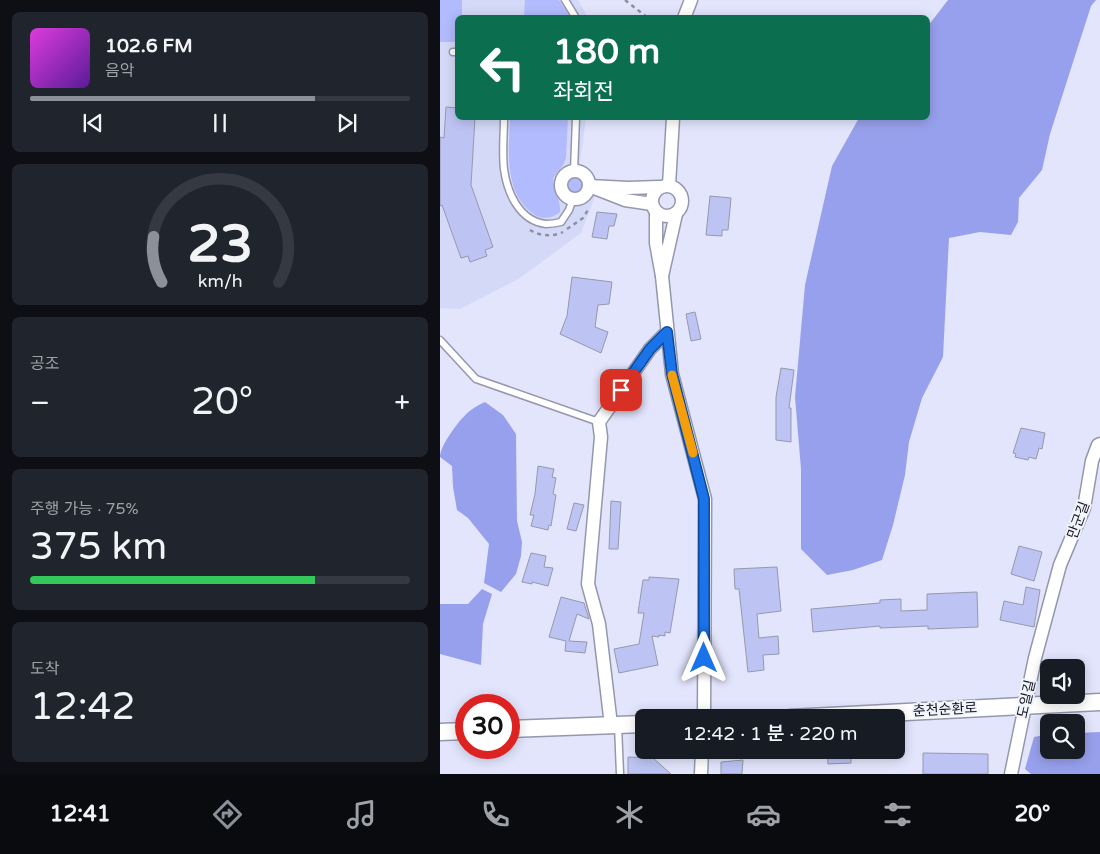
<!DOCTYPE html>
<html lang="ko">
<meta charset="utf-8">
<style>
body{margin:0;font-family:"Varela Round","Noto Sans KR",sans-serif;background:#20242c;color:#f1f3f6;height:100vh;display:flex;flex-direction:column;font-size:19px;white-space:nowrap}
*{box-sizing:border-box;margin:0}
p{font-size:16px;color:#9ea1a6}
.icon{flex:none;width:28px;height:28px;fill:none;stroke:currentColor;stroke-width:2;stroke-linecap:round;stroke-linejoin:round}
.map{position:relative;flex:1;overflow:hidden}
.sheet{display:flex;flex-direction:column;gap:12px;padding:12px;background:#0d0f14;width:440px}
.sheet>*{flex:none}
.hud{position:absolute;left:15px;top:15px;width:475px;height:105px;border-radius:8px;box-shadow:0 2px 12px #0003;background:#0b6e4f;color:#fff;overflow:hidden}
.tools{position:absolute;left:600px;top:659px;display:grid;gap:10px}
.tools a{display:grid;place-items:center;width:45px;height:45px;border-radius:8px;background:#171b24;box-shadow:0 2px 12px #0003;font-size:25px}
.speed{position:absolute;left:15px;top:694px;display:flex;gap:10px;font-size:25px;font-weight:700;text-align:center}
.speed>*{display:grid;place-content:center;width:65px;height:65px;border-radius:50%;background:#171b24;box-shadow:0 2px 12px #0003;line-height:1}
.speed .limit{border:8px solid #d22;background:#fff;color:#111}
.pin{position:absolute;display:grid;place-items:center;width:42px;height:42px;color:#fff;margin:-21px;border-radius:10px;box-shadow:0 2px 8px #0006}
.me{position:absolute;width:55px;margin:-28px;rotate:0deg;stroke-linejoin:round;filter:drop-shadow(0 0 4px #0008)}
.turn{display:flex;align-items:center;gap:18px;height:105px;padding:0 15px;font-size:22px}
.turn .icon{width:65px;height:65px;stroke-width:2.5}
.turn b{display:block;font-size:35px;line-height:42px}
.big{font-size:38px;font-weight:600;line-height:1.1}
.sheet .card{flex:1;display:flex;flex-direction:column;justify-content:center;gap:8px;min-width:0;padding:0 18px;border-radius:8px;background:#20242c}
.sheet .dial{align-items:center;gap:0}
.dial svg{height:130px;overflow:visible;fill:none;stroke:#363941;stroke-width:7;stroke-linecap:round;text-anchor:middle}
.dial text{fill:#f1f3f6;stroke:none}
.song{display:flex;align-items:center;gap:15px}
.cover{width:60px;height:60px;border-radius:8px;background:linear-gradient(135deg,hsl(300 70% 55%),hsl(270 70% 35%))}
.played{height:5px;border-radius:2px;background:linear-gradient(90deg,#8c9099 75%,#363941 75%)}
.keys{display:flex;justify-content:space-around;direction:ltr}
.heat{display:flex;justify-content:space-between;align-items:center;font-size:28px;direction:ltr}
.charge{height:8px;border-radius:4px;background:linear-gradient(90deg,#34c759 75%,#363941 0)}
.trip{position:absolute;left:195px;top:709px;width:270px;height:50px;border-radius:8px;background:#171b24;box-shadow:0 2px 12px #0003;font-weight:600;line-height:50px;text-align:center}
.tab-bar{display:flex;height:80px;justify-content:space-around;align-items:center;background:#090b0e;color:#9ea1a6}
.tab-bar .icon{width:35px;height:35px}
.tab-bar .active{color:#8c9099}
.tab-bar b{font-size:22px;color:#f1f3f6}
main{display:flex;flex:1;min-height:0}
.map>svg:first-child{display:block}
.built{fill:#d4d9f7}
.green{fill:#b2bbfd}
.forest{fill:#97a0ec}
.building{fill:#bdc4f3;stroke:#9599ad}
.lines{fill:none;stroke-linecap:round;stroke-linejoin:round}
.service-casing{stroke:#9598ad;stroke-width:9}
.minor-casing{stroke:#9598ad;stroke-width:15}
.tertiary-casing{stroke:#9598ad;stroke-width:19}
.path{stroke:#8e90a1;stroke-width:2.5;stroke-dasharray:4 4;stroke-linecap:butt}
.service{stroke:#fff;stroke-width:6}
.minor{stroke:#fff;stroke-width:12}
.tertiary{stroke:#fff;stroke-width:16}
.route-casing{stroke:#114b97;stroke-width:12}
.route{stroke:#1a73e8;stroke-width:9}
.slow{stroke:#f59e0b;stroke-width:9}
.labels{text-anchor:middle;stroke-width:4;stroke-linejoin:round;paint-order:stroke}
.street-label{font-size:14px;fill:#13141c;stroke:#f2f4fd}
</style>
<main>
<section class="sheet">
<div class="card">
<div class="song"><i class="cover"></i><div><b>102.6 FM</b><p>음악</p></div></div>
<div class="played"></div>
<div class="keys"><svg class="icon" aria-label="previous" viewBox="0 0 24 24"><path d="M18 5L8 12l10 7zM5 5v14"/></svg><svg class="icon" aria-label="pause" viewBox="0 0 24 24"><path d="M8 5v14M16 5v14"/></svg><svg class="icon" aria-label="next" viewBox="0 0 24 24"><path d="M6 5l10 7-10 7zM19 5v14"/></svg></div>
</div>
<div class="card dial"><svg viewBox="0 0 100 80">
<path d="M14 69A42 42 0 1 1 86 69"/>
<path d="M14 69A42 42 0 0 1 9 41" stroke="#8c9099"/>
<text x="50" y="56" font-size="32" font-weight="700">23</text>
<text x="50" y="72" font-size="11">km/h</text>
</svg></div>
<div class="card"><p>공조</p>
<div class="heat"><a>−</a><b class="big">20°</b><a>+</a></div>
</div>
<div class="card"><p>주행 가능 · 75%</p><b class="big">375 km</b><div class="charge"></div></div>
<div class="card"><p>도착</p><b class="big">12:42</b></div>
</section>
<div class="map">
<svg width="660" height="774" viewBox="0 0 660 774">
<rect width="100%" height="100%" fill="#e2e5fc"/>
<!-- built -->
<polygon class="built" points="0,0 138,0 148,17 18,18 18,118 146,118 140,163 157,191 141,233 80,278 20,309 0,308"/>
<!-- green -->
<g class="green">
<polygon points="0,0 22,0 22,17 18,18 17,42 0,42"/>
<polygon points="85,0 119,0 130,17 84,17"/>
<path d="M70,118H128L126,158L123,165L113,178C114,192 121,200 120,212C113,218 103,220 95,215C63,194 69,150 70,118Z"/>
<circle cx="135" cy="185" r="8"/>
</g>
<!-- forest -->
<g class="forest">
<polygon points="508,0 656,0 651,6 610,134 602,170 579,198 578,222 571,235 540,232 509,238 503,357 482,398 469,442 465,475 453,525 442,560 413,570 387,575 361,549 361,469 355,397 365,285 392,166 419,118 488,118 488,26"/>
<path d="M45,402L63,415L76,434L77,521L82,542L81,556L76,574L61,592L44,583L49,544L28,518L17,510L13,487L12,466L0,457C0,445 21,417 31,410C35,407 40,404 45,402Z"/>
<polygon points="42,589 52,594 43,624 41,665 0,654 0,604 28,604"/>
<polygon points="660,732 660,774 591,774 585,769 594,737 609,734 609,750 636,750 636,733"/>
</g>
<!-- building -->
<g class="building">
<polygon points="6,107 18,108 18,118 35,118 31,185 53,247 45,250 47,256 30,262 28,256 21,258 2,205 0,206 0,137 4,138"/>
<polygon points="270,196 291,198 288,230 282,230 282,236 266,235"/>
<polygon points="157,212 177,214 174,226 169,226 167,239 152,237"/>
<polygon points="132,277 172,282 169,304 158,305 155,327 168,332 161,353 120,334 127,316"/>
<polygon points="255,312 261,339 251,341 246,314"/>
<polygon points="341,368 354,370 349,408 351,408 351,442 336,440 336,397"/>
<polygon points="581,428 605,433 602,449 599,448 596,459 589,457 588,460 575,457 576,454 573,453"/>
<polygon points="98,466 114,469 112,477 116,478 113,494 116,495 111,526 109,525 108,530 91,526 94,515 90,515 95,494"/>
<polygon points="171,501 181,502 178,549 169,549"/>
<polygon points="134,503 144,505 136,531 127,529"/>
<polygon points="579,546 602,552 594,581 571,574"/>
<polygon points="91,553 106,556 104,567 113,568 108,586 92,582 92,584 82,582"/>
<polygon points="337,567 341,611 317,614 319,638 338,636 339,654 323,655 324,670 308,672 299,589 295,589 294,569"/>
<polygon points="209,577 239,579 230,633 225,632 225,636 219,635 219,637 212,636 218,665 179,673 174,649 199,644 204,613 198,613 203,580 209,580"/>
<polygon points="586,587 600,590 594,627 560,620 564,601 583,605"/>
<polygon points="537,592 538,627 488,629 488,626 440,628 440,626 373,632 371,609 440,603 440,600 461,599 461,611 487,610 487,594"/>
<polygon points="121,597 144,603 149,619 137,614 129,641 147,642 145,653 125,651 126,641 109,637"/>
<polygon points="387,750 411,750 411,763 388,764"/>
<polygon points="483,753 548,754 548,774 483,774"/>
<polygon points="188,757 213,758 231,774 188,774"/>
<polygon points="303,760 302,774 281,774 281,762"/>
</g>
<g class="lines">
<defs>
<g id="service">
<polyline points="125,0 136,18"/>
<polyline points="13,52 18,52"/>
<path d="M64,118C64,134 62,152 64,169C67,192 79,221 106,224C111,224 117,223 121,222L129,210L133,199"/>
<polyline points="134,171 136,118"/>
<polyline points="0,340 36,379 159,422"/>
<polyline points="178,725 180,774"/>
</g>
<g id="minor">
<polyline points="244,18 251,0"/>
<circle cx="135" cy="185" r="14"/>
<polyline points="229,185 233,118"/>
<circle cx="227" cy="201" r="15"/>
<polyline points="212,204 185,200 149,186 188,188 219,187"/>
<polyline points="216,213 216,243 222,276 236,214"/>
<polyline points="222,276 232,374 265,499 264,718"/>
<polyline points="171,725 159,624 148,584 161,437 159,422 210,349 227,332"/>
<polyline points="261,774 262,750"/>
<polyline points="571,774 595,658 620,565 644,508 652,461 658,445 660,444"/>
</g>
<g id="tertiary">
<polyline points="350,718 660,702"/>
<polyline points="69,729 204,724"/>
<polyline points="0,732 26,731"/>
</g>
</defs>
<!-- service casing -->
<use href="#service" class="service-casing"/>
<!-- minor casing -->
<use href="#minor" class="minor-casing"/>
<!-- tertiary casing -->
<use href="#tertiary" class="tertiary-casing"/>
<!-- path -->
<g class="path">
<polyline points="185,0 208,18"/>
<polyline points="127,229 143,218 148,210"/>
<path d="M90,230C99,236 113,237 123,232"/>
</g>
<!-- service -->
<use href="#service" class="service"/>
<!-- minor -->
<use href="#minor" class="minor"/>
<!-- tertiary -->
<use href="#tertiary" class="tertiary"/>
</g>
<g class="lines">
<defs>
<polyline id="route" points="181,390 210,349 227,332 232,374 264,499 264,658"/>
</defs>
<!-- route casing -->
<use href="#route" class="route-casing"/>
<!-- route -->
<use href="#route" class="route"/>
<!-- slow -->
<polyline class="slow" points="232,375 253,453"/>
</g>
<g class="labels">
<!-- street labels -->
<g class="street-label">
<text transform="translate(638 520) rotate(-70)" y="5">만군길</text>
<text transform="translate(586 699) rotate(-77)" y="5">도일길</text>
<text transform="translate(505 709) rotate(-3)" y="5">춘천순환로</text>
</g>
</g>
</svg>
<div class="tools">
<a><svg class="icon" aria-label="sound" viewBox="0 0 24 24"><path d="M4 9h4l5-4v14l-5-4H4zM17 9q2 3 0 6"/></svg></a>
<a><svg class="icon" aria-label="search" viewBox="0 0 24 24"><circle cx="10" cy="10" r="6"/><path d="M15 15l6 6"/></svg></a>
</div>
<div class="speed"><div class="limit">30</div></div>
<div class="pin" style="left:181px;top:390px;background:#d93025"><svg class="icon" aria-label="arrive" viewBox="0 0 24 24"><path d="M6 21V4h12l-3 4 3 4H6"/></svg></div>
<svg class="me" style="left:264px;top:658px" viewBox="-20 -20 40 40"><path d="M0-17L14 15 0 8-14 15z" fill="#1a73e8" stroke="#fff" stroke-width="4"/></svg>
<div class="trip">12:42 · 1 분 · 220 m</div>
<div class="hud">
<div class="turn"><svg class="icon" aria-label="left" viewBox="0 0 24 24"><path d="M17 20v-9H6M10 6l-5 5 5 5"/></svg><div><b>180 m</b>좌회전</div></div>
</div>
</div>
</main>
<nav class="tab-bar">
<b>12:41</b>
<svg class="icon active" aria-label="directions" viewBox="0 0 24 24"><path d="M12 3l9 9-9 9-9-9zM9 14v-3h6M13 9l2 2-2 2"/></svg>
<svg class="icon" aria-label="music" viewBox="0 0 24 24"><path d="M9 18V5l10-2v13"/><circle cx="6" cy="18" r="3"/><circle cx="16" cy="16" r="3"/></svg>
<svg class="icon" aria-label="phone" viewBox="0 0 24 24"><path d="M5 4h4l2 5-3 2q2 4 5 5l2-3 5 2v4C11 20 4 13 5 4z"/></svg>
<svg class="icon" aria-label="climate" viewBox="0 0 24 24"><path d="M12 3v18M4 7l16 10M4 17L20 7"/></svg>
<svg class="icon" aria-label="car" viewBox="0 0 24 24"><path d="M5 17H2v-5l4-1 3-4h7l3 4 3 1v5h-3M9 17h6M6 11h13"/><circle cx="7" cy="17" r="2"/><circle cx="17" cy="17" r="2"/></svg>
<svg class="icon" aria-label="filters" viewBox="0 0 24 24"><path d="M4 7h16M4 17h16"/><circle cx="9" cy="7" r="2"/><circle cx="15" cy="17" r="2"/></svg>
<b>20°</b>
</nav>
